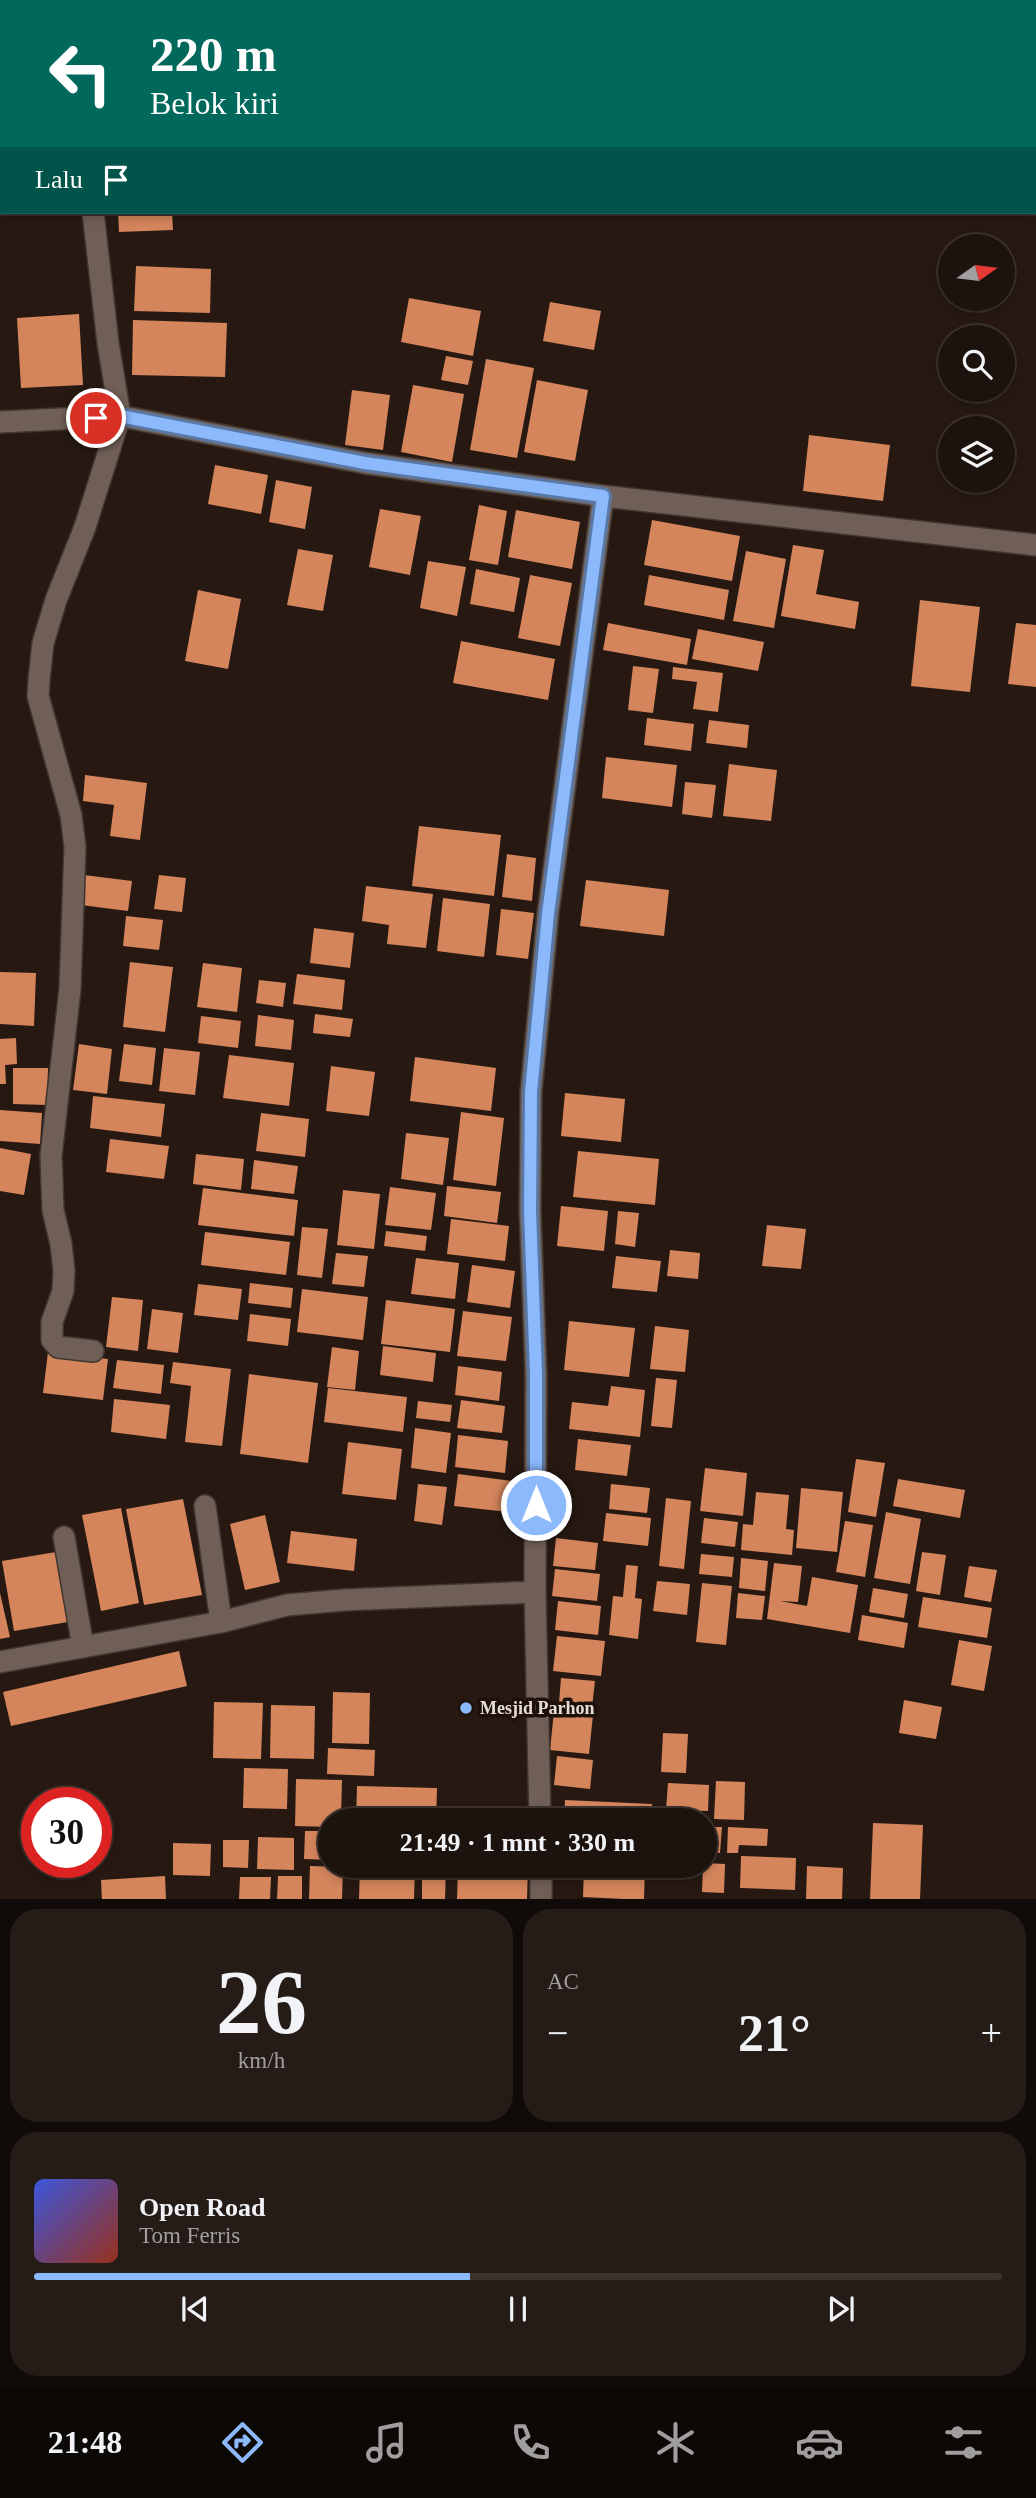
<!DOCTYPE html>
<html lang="id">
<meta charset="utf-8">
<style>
body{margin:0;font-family:Georgia,serif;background:#251c17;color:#f1f3f6;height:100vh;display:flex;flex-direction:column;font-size:26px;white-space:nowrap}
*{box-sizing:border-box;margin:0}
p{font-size:23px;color:#a09e9e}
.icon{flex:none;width:38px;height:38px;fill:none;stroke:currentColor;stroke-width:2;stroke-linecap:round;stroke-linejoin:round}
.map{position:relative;height:1899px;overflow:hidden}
.details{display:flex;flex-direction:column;gap:10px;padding:10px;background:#100a08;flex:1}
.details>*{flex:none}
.hud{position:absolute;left:0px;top:0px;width:1036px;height:214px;box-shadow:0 4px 10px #0003,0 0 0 2px #3b322e;background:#00695c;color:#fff;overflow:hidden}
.needle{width:46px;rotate:76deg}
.tools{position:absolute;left:938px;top:234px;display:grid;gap:14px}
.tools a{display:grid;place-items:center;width:77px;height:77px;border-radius:50%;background:#1d130e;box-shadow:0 4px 10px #0003,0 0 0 2px #3b322e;font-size:35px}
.speed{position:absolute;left:21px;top:1787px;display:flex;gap:14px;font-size:35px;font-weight:700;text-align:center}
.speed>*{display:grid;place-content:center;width:91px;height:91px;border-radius:50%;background:#1d130e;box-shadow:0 4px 10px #0003,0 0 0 2px #3b322e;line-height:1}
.speed .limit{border:10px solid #d22;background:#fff;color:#111}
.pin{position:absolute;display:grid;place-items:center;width:60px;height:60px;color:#fff;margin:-30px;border:4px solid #fff;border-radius:50%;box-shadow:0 2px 7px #0007}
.me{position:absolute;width:77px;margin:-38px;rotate:0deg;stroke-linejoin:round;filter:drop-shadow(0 0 5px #0008)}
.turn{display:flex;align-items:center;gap:24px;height:147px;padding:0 35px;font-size:32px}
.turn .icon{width:91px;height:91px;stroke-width:2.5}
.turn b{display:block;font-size:49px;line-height:60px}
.then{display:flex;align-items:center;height:66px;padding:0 35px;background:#0003;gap:14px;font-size:26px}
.big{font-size:52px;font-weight:600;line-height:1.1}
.details .card{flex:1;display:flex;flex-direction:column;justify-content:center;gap:10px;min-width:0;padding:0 24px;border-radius:28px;background:#251c17}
.details .dial{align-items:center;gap:0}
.dial b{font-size:91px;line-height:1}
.song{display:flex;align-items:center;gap:21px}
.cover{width:84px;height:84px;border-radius:10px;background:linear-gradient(135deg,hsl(230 70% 55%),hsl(10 70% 35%))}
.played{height:7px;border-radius:4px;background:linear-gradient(90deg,#8bb9fc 45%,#3b322e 45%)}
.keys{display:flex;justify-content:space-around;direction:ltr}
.heat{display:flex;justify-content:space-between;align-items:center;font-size:38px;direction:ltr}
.details .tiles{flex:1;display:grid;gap:10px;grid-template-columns:1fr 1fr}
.card:last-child{grid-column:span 2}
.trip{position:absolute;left:318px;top:1808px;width:399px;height:70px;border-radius:35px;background:#1d130e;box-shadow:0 4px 10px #0003,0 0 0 2px #3b322e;font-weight:600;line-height:70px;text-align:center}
.tab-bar{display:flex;height:112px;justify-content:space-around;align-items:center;background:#0c0806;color:#a09e9e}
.tab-bar .icon{width:49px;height:49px}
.tab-bar .current{color:#8bb9fc}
.tab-bar b{font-size:32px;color:#f1f3f6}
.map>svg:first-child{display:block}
.building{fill:#d4855c}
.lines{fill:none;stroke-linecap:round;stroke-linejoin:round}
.street-casing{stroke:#3f3531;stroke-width:24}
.street{stroke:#705f56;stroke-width:21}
.route-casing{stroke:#5a78a4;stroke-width:18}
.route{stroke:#8bb9fc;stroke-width:12}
.poi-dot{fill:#8bb9fc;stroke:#1d1009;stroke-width:2.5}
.labels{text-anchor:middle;stroke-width:7;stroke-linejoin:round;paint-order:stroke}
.poi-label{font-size:18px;font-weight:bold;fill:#e7ddd8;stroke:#1d1009;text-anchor:start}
</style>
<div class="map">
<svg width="1036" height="1900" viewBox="0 0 1036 1900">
<rect width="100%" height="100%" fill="#271912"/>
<!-- building -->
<g class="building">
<polygon points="118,212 172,212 173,230 119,232"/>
<polygon points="136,266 211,269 210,313 134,311"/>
<polygon points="409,298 481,311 473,356 401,342"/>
<polygon points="550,302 601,311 594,350 543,341"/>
<polygon points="79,314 83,385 21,388 17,318"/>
<polygon points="133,320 227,323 225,377 132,375"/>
<polygon points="446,356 473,361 468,385 441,380"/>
<polygon points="486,359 534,368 517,458 470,450"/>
<polygon points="537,380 588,390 575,461 524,452"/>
<polygon points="413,385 464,394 452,462 401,452"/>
<polygon points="352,390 390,395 383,450 345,445"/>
<polygon points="809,435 890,445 883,501 803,491"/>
<polygon points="215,465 268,475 261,514 208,504"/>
<polygon points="276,480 312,487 305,529 269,522"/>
<polygon points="479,505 507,511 498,565 469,560"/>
<polygon points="380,509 421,516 410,575 369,567"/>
<polygon points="516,510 580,522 572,569 508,557"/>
<polygon points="652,520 740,536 732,581 644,565"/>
<polygon points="793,545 824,550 816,594 859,602 855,629 781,616"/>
<polygon points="298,549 333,555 323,611 287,605"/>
<polygon points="746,551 786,559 774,628 733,621"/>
<polygon points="428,561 466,567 457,616 420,608"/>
<polygon points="476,569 520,578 514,612 470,604"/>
<polygon points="530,575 572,583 560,646 518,638"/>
<polygon points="649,575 729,590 724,620 644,605"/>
<polygon points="198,590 241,599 228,669 185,661"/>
<polygon points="920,600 980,607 970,692 911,686"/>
<polygon points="608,623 691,639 687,665 603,650"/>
<polygon points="1016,623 1036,625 1036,687 1008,684"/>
<polygon points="698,629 764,642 758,671 692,659"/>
<polygon points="461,641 555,659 548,700 453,683"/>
<polygon points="633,666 659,669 653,713 628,710"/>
<polygon points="673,667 723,673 718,712 693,709 697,682 672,679"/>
<polygon points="647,718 694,724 691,751 644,745"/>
<polygon points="709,720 749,725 747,748 706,743"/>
<polygon points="606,757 677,765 672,807 602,798"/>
<polygon points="729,764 777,770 771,821 723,816"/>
<polygon points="85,775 147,783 140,840 110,836 114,805 83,801"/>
<polygon points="685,782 716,785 712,818 682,814"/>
<polygon points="419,826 501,835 494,896 412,886"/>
<polygon points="507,854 536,858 532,901 502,897"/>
<polygon points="84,875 132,881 128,911 81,905"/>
<polygon points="159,875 186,878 182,912 154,909"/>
<polygon points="586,880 669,890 664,936 580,926"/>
<polygon points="366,886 433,894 426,948 387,944 389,925 362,921"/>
<polygon points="443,898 490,904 484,957 437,951"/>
<polygon points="501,909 534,913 528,959 496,955"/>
<polygon points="126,916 163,920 159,950 123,946"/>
<polygon points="314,928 354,933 350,968 310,963"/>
<polygon points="130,962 173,967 165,1032 123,1027"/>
<polygon points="203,963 242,968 237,1012 197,1007"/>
<polygon points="0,972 36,973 34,1026 0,1024"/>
<polygon points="297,974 345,980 342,1010 293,1004"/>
<polygon points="259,980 286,983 283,1007 256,1003"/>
<polygon points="315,1014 353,1019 350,1037 313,1033"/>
<polygon points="258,1015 294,1020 291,1050 255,1046"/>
<polygon points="201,1016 241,1021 238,1048 198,1043"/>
<polygon points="16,1038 17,1064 5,1065 6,1084 0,1084 0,1039"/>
<polygon points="79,1044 112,1049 107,1094 73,1090"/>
<polygon points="124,1044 156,1048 152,1085 119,1081"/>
<polygon points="164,1048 200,1052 195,1095 159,1091"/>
<polygon points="229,1055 294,1063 289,1106 223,1098"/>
<polygon points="415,1057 496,1068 491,1111 410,1101"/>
<polygon points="331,1066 375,1072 369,1116 326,1111"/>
<polygon points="13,1068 48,1068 47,1105 13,1104"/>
<polygon points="565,1093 625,1099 621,1142 561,1136"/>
<polygon points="93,1096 165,1104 161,1137 90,1128"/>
<polygon points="0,1110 42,1113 40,1144 0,1141"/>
<polygon points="461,1112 504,1118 496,1186 453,1180"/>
<polygon points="261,1113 309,1119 305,1157 256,1151"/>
<polygon points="406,1133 449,1138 443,1185 401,1179"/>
<polygon points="110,1139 169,1146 164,1179 106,1172"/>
<polygon points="0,1148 31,1154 24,1195 0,1191"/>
<polygon points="578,1151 659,1159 655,1205 573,1197"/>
<polygon points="196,1154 244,1159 241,1190 193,1184"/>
<polygon points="254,1160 298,1166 294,1194 251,1189"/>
<polygon points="447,1186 501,1192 497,1223 444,1216"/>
<polygon points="390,1187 436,1193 431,1230 385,1225"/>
<polygon points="203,1188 298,1200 294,1236 198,1225"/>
<polygon points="343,1190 380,1194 374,1249 337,1245"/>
<polygon points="561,1206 608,1211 604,1251 557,1246"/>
<polygon points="618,1211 639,1213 635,1247 615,1244"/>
<polygon points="451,1219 509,1226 505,1261 447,1254"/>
<polygon points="767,1225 806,1229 801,1269 762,1266"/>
<polygon points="302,1227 328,1229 322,1278 297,1275"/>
<polygon points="386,1231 427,1236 425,1251 384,1246"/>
<polygon points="205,1232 290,1242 286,1275 201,1265"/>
<polygon points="670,1250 700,1253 698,1279 667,1276"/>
<polygon points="336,1253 368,1256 364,1287 332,1284"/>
<polygon points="616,1256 661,1261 657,1292 612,1288"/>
<polygon points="416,1258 459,1263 455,1299 411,1294"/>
<polygon points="472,1265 515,1271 510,1308 467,1302"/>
<polygon points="250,1283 293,1288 291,1308 248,1303"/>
<polygon points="198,1284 242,1289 238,1320 194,1315"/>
<polygon points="302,1289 368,1297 363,1340 297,1332"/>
<polygon points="112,1297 143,1300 138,1351 106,1347"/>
<polygon points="386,1300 455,1309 450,1352 381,1344"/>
<polygon points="152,1309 183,1313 178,1353 147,1349"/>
<polygon points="463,1311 512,1317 506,1361 457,1356"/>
<polygon points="250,1314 291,1319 288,1346 247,1341"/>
<polygon points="569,1321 635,1328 629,1377 564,1370"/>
<polygon points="655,1326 689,1330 685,1372 650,1369"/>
<polygon points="383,1346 436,1353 433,1382 380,1375"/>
<polygon points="332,1347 359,1351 355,1390 327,1387"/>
<polygon points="48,1352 108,1359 103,1400 43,1393"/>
<polygon points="117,1360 164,1365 161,1394 113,1388"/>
<polygon points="173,1362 231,1369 222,1446 185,1442 191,1386 170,1383"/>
<polygon points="458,1366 502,1372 499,1401 455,1395"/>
<polygon points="249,1374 318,1383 308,1463 240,1454"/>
<polygon points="656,1378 677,1380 672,1428 651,1426"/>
<polygon points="611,1386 645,1390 640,1437 569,1429 572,1402 608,1406"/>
<polygon points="328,1388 407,1397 403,1432 324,1422"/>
<polygon points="114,1399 170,1405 166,1439 111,1432"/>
<polygon points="461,1400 505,1406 502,1433 457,1428"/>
<polygon points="418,1401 452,1405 450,1422 416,1418"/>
<polygon points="415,1428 451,1433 446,1473 411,1468"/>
<polygon points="458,1435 508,1441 505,1473 455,1467"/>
<polygon points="578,1439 631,1445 627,1476 575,1470"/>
<polygon points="348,1442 402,1449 396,1500 342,1494"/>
<polygon points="856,1459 885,1463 876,1517 848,1512"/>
<polygon points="705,1468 747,1473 743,1516 700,1511"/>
<polygon points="458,1474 512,1481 508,1512 454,1506"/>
<polygon points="898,1479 965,1490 960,1518 893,1506"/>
<polygon points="418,1484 447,1487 442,1525 414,1521"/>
<polygon points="611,1484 650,1488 647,1513 609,1509"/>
<polygon points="801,1488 843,1492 837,1552 796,1548"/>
<polygon points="756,1492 789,1495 786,1529 794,1530 792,1555 741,1550 743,1524 753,1525"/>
<polygon points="666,1498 691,1501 684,1569 659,1566"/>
<polygon points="183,1499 202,1595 144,1605 126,1509"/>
<polygon points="121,1508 139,1603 101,1611 82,1515"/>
<polygon points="886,1512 921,1519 910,1584 874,1578"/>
<polygon points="606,1513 651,1518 648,1546 603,1541"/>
<polygon points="265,1515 280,1582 245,1590 230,1524"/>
<polygon points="704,1518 738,1522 735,1547 701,1543"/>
<polygon points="845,1521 873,1525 865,1577 836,1572"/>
<polygon points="291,1531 357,1539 354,1571 287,1563"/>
<polygon points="556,1538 598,1543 595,1570 553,1566"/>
<polygon points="56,1552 68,1622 14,1631 2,1561"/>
<polygon points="922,1552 946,1555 940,1595 916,1591"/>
<polygon points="701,1554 734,1557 732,1577 699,1574"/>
<polygon points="741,1558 768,1561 765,1591 739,1588"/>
<polygon points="774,1563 802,1566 798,1602 780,1601 807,1606 812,1577 858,1585 850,1633 767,1619"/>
<polygon points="626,1565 638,1566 635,1598 642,1599 638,1639 609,1635 613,1596 623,1597"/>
<polygon points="969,1566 997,1570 991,1602 964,1597"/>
<polygon points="555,1569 600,1574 597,1601 552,1596"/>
<polygon points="657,1581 690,1584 687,1615 653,1611"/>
<polygon points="702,1583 732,1586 726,1645 696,1642"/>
<polygon points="873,1588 908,1594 904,1618 869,1612"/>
<polygon points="0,1593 10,1637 0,1639"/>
<polygon points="738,1593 765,1596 762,1620 736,1618"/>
<polygon points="923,1597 992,1608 987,1638 918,1627"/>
<polygon points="558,1601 601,1606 598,1635 555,1630"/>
<polygon points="862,1615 908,1623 904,1648 858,1640"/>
<polygon points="557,1636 605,1641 601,1676 553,1671"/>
<polygon points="959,1640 992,1646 984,1691 951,1685"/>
<polygon points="179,1651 187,1686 11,1726 3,1692"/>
<polygon points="561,1678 595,1681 592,1707 559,1703"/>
<polygon points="333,1692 370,1693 369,1744 332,1743"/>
<polygon points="904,1700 942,1707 936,1739 899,1733"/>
<polygon points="214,1702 263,1703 261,1759 213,1758"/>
<polygon points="271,1705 315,1706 314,1759 270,1758"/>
<polygon points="554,1711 593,1715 589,1754 550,1750"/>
<polygon points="663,1733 688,1734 686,1773 661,1772"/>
<polygon points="328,1748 375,1750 374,1776 327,1774"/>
<polygon points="557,1756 593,1760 590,1789 554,1785"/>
<polygon points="244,1768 288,1769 287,1809 243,1808"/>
<polygon points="296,1779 342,1780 341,1820 331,1820 331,1827 295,1826"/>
<polygon points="716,1781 745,1782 744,1820 714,1819"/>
<polygon points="668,1783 709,1785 708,1811 666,1810"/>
<polygon points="357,1786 437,1788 436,1820 356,1820"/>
<polygon points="565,1800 652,1804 651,1820 564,1820"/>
<polygon points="456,1811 522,1812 522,1820 456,1820"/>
<polygon points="873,1823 923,1825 920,1900 870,1900"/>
<polygon points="705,1827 722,1827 720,1853 705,1852"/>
<polygon points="728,1827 768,1829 767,1846 739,1845 738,1853 727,1853"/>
<polygon points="305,1831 331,1831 331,1860 304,1859"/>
<polygon points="258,1837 294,1838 294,1870 257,1869"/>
<polygon points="223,1840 249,1840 248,1868 223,1867"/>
<polygon points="173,1843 211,1844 210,1876 173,1875"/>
<polygon points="741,1856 796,1858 795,1890 740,1888"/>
<polygon points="705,1863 725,1864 724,1893 702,1892 703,1866"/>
<polygon points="310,1866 343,1867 342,1900 309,1900"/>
<polygon points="360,1866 415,1866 414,1900 359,1900"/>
<polygon points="422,1866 446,1866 445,1899 422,1899"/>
<polygon points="458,1866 528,1866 527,1900 457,1900"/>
<polygon points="584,1866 645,1866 644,1900 583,1897"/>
<polygon points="658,1866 690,1866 690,1879 658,1877"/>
<polygon points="807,1866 843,1868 842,1900 806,1900"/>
<polygon points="165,1876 166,1900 102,1900 101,1880"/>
<polygon points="278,1876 302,1876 302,1900 277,1900"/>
<polygon points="240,1877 271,1877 270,1900 239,1900"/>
</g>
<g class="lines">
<defs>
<g id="street">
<polyline points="0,25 2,27"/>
<polyline points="0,422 120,416 365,463 603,496 1036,545"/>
<polyline points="93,1351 58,1347 52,1340 52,1322 63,1291 64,1271 61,1244 53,1210 51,1156 70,989 75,847 71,815 38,696 39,680 43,643 56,600 85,527 120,416 108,343 93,212"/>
<polyline points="205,1506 221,1622"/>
<polyline points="64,1537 83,1647"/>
<polyline points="0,1662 221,1622 287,1605 344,1600 535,1592"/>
<polyline points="540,1820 535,1592 536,1374 530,1211 531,1092 548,914 603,496"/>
<polyline points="541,1866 541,1900"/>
</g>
</defs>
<!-- street casing -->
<use href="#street" class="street-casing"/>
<!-- street -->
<use href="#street" class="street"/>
</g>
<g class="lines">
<defs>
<polyline id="route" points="96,418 120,416 365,463 603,496 548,914 531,1092 530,1211 536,1374 536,1505"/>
</defs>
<!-- route casing -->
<use href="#route" class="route-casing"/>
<!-- route -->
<use href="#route" class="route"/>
</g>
<!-- markers -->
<circle class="poi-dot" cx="466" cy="1708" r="7"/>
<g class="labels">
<!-- poi labels -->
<g class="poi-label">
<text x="480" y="1714">Mesjid Parhon</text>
</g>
</g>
</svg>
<div class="tools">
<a><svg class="needle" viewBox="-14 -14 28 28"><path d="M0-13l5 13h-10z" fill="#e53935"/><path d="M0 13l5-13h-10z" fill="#a09e9e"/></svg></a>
<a><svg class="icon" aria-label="search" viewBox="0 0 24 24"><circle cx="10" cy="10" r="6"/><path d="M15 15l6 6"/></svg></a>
<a><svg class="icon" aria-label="layers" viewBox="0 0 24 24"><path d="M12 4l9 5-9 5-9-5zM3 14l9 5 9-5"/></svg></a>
</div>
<div class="speed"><div class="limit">30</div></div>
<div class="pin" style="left:96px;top:418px;background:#d93025"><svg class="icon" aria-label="arrive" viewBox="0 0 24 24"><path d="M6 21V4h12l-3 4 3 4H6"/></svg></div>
<svg class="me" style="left:536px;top:1505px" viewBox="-20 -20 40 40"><circle r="17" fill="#8bb9fc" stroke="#fff" stroke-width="3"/><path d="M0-11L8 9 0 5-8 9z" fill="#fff"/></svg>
<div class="trip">21:49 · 1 mnt · 330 m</div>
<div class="hud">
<div class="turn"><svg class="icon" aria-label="left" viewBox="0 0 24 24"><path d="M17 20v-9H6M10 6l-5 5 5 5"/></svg><div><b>220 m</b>Belok kiri</div></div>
<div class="then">Lalu<svg class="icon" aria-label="arrive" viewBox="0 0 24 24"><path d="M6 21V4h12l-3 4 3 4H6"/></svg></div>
</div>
</div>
<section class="details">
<div class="tiles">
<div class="card dial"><b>26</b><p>km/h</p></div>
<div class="card"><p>AC</p>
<div class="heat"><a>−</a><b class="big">21°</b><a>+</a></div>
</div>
<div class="card">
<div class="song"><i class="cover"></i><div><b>Open Road</b><p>Tom Ferris</p></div></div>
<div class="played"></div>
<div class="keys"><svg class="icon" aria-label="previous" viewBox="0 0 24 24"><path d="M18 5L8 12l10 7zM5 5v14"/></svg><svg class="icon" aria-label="pause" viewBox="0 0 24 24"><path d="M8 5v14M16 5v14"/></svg><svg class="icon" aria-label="next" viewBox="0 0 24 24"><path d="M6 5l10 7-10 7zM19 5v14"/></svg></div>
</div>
</div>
</section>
<nav class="tab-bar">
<b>21:48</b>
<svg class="icon current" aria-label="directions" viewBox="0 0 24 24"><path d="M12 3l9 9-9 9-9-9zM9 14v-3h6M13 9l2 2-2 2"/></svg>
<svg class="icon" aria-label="music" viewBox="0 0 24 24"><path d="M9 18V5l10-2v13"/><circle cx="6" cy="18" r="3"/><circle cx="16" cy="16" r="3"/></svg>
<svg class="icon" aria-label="phone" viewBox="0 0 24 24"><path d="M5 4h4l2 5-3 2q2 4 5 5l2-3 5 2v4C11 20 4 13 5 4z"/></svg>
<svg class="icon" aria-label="climate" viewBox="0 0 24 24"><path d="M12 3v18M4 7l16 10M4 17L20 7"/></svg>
<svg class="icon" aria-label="car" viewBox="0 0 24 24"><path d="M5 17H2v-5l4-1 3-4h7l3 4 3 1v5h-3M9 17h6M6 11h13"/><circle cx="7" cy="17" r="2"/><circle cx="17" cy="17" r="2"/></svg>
<svg class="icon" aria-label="filters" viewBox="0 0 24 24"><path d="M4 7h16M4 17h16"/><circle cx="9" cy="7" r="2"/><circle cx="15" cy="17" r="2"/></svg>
</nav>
